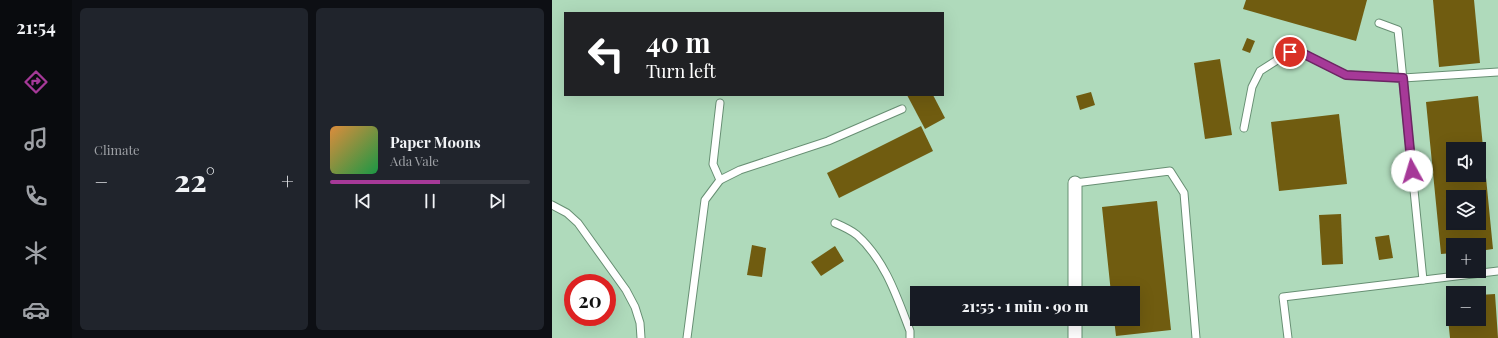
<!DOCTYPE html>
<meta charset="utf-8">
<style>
body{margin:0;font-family:"Playfair Display",serif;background:#20242c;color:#f1f3f6;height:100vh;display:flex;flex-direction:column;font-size:15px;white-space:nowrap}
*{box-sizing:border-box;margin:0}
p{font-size:13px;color:#9ea1a6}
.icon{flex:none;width:22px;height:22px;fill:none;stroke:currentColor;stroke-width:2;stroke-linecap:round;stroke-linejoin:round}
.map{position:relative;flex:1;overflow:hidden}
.details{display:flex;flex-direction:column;gap:8px;padding:8px;background:#0d0f14;width:480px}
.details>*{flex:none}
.banner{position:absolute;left:12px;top:12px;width:380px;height:84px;border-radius:0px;box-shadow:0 4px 16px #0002;background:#202124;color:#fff;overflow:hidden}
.fabs{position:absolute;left:894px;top:142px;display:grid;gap:8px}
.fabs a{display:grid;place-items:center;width:40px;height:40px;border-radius:0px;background:#171b24;box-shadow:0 4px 16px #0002;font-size:20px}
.speed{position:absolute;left:12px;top:274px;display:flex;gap:8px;font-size:20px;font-weight:700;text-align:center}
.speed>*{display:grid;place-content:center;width:52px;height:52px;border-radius:50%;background:#171b24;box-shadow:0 4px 16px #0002;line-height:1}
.speed .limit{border:6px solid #d22;background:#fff;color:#111}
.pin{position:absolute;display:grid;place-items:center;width:34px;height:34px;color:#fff;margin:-17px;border:2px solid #fff;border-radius:50%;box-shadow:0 1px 4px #0007}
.me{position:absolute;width:44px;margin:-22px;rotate:354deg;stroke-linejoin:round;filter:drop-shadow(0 0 3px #0008)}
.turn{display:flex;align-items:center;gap:14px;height:84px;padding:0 16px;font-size:18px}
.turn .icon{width:52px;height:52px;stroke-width:2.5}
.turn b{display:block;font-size:28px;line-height:34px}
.big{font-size:30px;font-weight:800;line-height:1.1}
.details .card{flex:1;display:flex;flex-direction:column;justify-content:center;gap:6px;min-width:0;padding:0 14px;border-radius:6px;background:#20242c}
.song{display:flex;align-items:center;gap:12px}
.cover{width:48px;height:48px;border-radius:6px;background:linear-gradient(135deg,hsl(30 70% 55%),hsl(140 70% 35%))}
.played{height:4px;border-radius:2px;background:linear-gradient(90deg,#a63998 55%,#363941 55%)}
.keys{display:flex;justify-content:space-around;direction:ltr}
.heat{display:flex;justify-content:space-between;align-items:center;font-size:22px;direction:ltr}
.details .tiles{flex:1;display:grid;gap:8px;grid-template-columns:repeat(2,1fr)}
.trip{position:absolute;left:358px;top:286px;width:230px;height:40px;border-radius:0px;background:#171b24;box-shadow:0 4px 16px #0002;font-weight:800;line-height:40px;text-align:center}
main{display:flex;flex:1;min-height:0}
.dock{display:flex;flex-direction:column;width:72px;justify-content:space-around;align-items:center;background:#090b0e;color:#9ea1a6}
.dock .icon{width:28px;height:28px}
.dock .on{color:#a63998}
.dock b{font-size:18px;color:#f1f3f6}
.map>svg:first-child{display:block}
.building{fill:#705c10;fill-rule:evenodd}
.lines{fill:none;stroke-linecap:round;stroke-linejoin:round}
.lane-casing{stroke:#678f73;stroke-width:9}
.street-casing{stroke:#678f73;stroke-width:15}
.lane{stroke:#fff;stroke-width:7}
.street{stroke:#fff;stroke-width:13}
.route-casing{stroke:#6c2563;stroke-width:10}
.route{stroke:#a63998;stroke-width:7}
</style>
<main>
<nav class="dock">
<b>21:54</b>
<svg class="icon on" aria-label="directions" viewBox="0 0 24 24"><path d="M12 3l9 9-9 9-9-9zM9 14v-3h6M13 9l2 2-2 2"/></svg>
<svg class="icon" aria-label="music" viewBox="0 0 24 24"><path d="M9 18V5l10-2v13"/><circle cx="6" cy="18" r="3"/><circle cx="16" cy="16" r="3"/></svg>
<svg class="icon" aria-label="phone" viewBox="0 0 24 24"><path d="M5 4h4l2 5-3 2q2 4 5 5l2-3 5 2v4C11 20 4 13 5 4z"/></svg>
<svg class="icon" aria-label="climate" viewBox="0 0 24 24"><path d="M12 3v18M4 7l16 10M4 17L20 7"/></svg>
<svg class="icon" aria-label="car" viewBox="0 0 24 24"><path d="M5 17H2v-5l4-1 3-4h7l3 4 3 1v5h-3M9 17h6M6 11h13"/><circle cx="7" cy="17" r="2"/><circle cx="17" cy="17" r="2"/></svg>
</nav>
<section class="details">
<div class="tiles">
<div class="card"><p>Climate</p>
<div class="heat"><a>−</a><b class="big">22°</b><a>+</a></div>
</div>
<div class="card">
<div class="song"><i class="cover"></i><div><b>Paper Moons</b><p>Ada Vale</p></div></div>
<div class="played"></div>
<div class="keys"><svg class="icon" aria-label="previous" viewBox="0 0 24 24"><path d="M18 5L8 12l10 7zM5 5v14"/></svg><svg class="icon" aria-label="pause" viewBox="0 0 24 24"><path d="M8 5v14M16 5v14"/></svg><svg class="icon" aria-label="next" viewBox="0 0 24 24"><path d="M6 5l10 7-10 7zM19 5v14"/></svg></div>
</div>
</div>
</section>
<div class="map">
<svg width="946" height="338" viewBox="0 0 946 338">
<rect width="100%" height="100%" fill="#afdabb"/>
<!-- building -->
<g class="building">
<polygon points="694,0 815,0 804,41 691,9"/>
<polygon points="881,0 922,0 928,63 887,67"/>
<polygon points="695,38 703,41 698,53 690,50"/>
<polygon points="668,59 680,135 653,139 642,63"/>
<polygon points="539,92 543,105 528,110 524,96"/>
<polygon points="355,95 381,95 393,118 373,129"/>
<path d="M926,96L941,249L927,251V245H901V253L889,254L874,102ZM901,149H927V175H901ZM901,197H927V223H901Z"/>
<polygon points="787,114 795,184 727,191 719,122"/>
<polygon points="369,126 381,151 287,198 275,173"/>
<polygon points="605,201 619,330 564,336 562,319 581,319 581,293 559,293 550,207"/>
<polygon points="789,214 791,264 770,265 767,215"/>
<polygon points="837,235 841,258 827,260 823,237"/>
<polygon points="200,245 214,248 210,277 195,275"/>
<polygon points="283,246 292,261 269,276 259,262"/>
<polygon points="943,294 946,338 898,338 894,299 901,298 901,319 927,319 927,295"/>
</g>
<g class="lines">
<defs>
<g id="lane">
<polyline points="827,23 846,30 871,280"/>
<polyline points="168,103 161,164 168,180"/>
<polyline points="692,128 700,87 708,71 738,52 752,54 794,75 851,78 946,72"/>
<polyline points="523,183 618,171 632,193 644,338"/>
<polyline points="0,205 15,213 26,223 74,290 83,307 88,323 89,338"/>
<path d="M283,223C290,226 299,230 305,235C333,260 345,297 358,331V338"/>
<polyline points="135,338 153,200 168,180 188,170 276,141 350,109"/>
<polyline points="736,338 731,297 946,271"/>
</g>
<g id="street">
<polyline points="523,293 523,183"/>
<polyline points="523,319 523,338"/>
</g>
</defs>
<!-- lane casing -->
<use href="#lane" class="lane-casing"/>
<!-- street casing -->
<use href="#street" class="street-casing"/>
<!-- lane -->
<use href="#lane" class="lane"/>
<!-- street -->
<use href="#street" class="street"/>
</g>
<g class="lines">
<defs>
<polyline id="route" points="738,52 752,54 794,75 851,78 860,171"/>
</defs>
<!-- route casing -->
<use href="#route" class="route-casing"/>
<!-- route -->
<use href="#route" class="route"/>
</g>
</svg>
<div class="fabs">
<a><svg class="icon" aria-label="sound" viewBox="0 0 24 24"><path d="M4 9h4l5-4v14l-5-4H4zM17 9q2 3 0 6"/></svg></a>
<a><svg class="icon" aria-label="layers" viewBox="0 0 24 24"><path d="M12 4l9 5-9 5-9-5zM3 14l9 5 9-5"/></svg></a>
<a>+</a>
<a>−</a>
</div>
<div class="speed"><div class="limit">20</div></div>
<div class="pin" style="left:738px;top:52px;background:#d93025"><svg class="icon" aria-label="arrive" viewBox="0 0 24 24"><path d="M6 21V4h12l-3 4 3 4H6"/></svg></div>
<svg class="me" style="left:860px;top:171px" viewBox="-20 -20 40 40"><circle r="19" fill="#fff"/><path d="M0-13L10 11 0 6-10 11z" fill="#a63998"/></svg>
<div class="trip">21:55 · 1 min · 90 m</div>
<div class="banner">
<div class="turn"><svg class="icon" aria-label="left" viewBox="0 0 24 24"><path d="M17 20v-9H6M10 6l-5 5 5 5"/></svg><div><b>40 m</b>Turn left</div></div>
</div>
</div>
</main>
